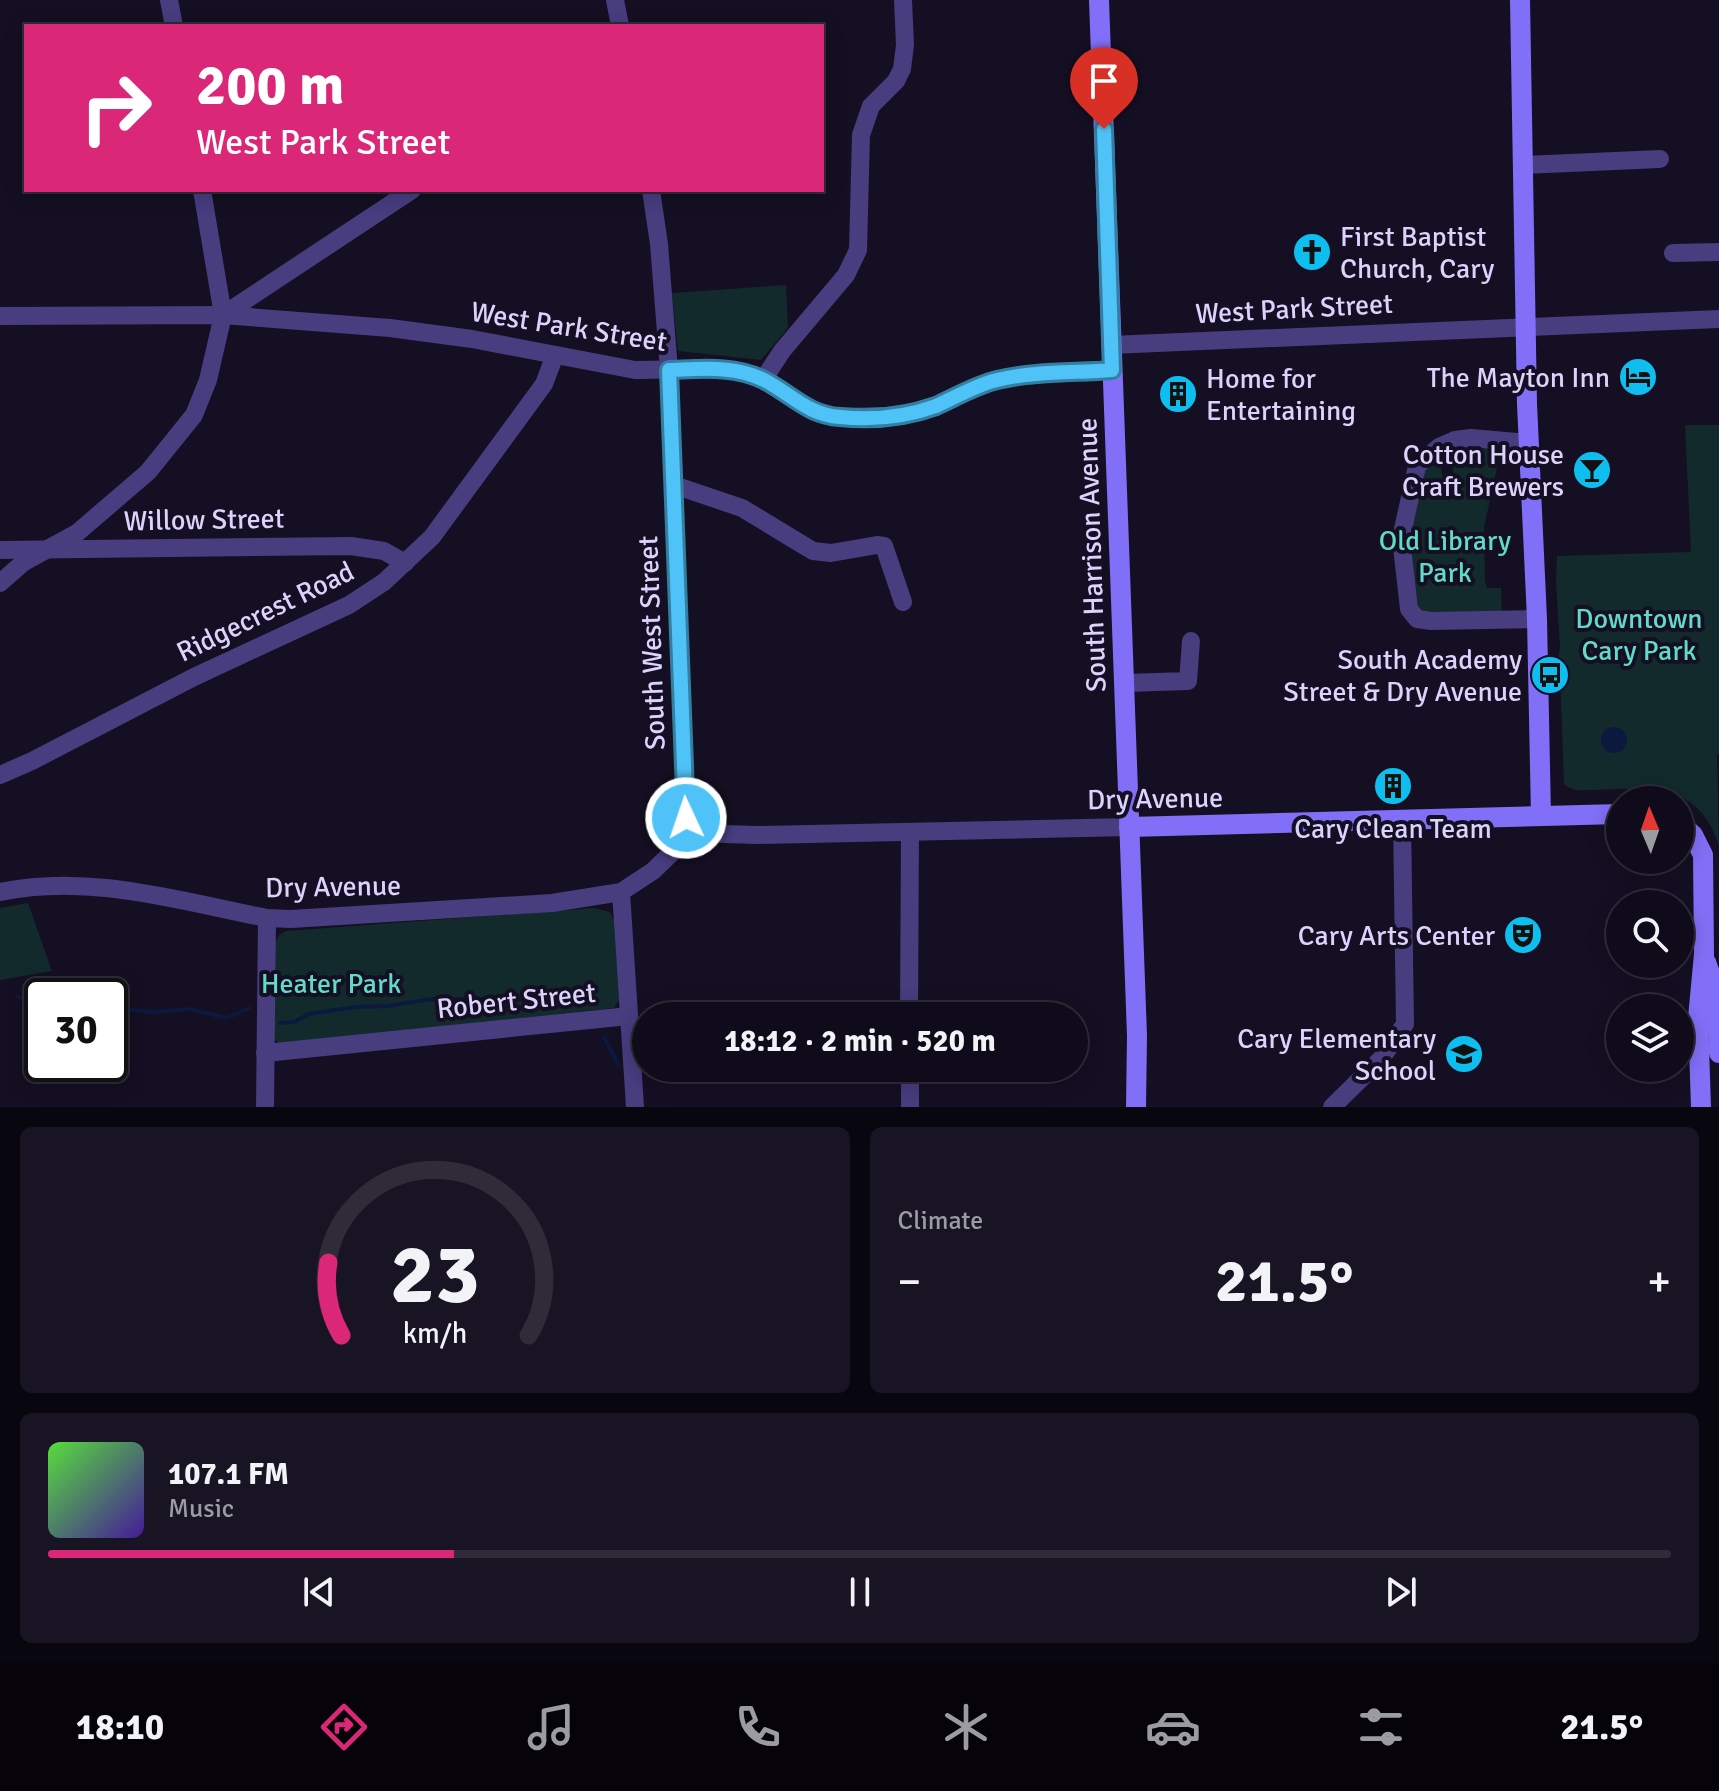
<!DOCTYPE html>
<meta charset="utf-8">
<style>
body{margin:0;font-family:Signika,sans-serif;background:#181423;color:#f1f3f6;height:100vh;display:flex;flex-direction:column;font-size:30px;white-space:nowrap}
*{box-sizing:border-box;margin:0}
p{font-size:26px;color:#9b9ba2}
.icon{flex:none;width:44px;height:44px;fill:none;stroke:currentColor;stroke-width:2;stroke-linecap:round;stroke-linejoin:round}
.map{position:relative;height:1107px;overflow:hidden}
.side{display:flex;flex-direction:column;gap:20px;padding:20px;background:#08060e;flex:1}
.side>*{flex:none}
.guide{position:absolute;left:24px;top:24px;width:800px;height:168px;border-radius:0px;box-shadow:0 4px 20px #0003,0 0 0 2px #2f2b39;background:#db2777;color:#fff;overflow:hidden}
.needle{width:52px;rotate:358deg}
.controls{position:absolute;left:1606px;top:786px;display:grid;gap:16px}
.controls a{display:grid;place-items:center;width:88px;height:88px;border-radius:50%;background:#0f0b1a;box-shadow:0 4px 20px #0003,0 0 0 2px #2f2b39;font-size:40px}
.speed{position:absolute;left:24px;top:978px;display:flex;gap:16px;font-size:40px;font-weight:700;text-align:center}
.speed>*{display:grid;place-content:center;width:104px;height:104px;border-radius:50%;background:#0f0b1a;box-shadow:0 4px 20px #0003,0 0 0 2px #2f2b39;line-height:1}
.speed .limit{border:4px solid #111;border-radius:12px;background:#fff;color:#111}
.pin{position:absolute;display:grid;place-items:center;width:68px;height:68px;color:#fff;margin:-82px -34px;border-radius:50% 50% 50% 0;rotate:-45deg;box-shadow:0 0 8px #0007}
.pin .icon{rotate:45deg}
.me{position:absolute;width:88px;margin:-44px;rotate:357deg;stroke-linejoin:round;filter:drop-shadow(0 0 6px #0008)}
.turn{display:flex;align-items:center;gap:28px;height:168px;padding:0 40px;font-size:36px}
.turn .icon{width:104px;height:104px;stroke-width:2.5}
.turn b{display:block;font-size:56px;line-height:68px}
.big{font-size:60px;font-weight:700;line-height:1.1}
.side .tile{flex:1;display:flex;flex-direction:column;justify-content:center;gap:12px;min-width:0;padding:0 28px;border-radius:12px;background:#181423}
.side .dial{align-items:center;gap:0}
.dial svg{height:208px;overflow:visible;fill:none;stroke:#2f2b39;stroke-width:7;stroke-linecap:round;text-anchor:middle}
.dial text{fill:#f1f3f6;stroke:none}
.song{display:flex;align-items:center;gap:24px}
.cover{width:96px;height:96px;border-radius:12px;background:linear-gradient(135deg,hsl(110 70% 55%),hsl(260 70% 35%))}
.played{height:8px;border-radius:4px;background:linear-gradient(90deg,#db2777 25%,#2f2b39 25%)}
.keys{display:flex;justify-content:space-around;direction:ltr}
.heat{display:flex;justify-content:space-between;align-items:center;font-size:44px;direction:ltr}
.side .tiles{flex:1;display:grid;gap:20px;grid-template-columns:1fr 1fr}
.tile:last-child{grid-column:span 2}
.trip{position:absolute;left:632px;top:1002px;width:456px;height:80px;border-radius:40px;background:#0f0b1a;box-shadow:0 4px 20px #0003,0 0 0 2px #2f2b39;font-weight:700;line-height:80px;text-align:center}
.tab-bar{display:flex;height:128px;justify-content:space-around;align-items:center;background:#06040a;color:#9b9ba2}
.tab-bar .icon{width:56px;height:56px}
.tab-bar .selected{color:#db2777}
.tab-bar b{font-size:36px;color:#f1f3f6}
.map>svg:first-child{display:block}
.green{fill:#122a2c}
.water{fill:#0c193e}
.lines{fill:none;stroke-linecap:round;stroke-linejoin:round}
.stream{stroke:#0c193e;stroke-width:4}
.street{stroke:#473d7f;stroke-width:18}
.secondary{stroke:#826ff7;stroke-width:20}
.route-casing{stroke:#337fa1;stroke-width:20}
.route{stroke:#4fc3f7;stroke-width:14}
.labels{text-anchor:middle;stroke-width:8;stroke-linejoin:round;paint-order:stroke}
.poi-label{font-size:28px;fill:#dcd3fd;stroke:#140f22;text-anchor:end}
.street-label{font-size:28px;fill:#dcd3fd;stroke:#140f22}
.park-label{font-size:28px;fill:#63d9c8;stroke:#140f22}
</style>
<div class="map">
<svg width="1719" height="1107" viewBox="0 0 1719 1107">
<rect width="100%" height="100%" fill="#140f22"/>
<!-- green -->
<g class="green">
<polygon points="786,285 788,328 761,360 678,351 672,293"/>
<path d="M1685,425H1719V754H1717L1719,846C1699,781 1648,788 1593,790C1581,790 1573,792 1564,784L1560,674L1557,665L1560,648L1556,581L1557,556L1691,552Z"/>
<polygon points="1459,444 1502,445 1484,527 1485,581 1487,588 1501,588 1502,616 1418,613 1407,553 1422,469 1437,461 1440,463 1442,475 1453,475 1452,455"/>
<polygon points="28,903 52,971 0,980 0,908"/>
<polygon points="594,908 610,912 614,921 619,1000 614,1008 279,1044 274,1039 274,945 279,935 286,931"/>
</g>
<!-- water -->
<circle class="water" cx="1614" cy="740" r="13"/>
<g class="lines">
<!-- stream -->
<g class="stream">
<polyline points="17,997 42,1002"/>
<polyline points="110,1008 153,1012 189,1009 227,1018 249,1008"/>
<polyline points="280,1023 294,1022 309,1014 355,1007 388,1006 431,999 527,1000 557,991 571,991 588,996"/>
<polyline points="604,1037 619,1066"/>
</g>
<!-- street -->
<g class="street">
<polyline points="169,0 174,26"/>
<polyline points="615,0 620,26"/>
<polyline points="1523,165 1660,159"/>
<polyline points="651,190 659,244 669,370 686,810 688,825 692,833"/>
<polyline points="1673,253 1719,252"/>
<polyline points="223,315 412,190"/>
<polyline points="0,316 223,315 390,328 472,339 635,370 707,369 738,371 763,380 814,412 838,417 888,416 912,412 934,406 983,384 1008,377 1112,370"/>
<polyline points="1111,345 1719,319"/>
<polyline points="763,380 782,351 846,275 858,250 861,135 871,106 896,81 902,69 905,45 903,0"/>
<polyline points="1529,443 1471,438 1455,440 1439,447 1417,466 1401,538 1409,609 1417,619 1431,621 1537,619"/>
<polyline points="674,485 742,508 813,551 831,553 877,545 884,546 903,602"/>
<polyline points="0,550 351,546 384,551 405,563"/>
<polyline points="0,583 24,562 77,533 148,472 194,415 208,380 223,315 202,190"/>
<polyline points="1124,683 1188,681 1191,641"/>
<polyline points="0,775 32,761 194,677 349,605 384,582 432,537 544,384 555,355"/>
<polyline points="692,833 758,835 1129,827"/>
<path d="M0,892C89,873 179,901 267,918L291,919L552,903L621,892L653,871L692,833"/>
<polyline points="621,892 635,1107"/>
<polyline points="909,1016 910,832"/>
<polyline points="265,1053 629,1016"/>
<polyline points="910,1068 910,1107"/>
<polyline points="265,1107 267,918"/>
<polyline points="1332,1107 1381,1059 1405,1024 1402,820"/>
</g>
<!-- secondary -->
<g class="secondary">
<polyline points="1099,0 1137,1036 1136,1107"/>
<polyline points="1520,0 1527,404 1537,619 1541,816"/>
<polyline points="1680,823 1693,835 1703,855 1704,954 1698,1018 1701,1107"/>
<polyline points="1129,827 1620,814"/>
<polyline points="1706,962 1716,990 1719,1053"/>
</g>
</g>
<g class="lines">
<defs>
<path id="route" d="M686,818L669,370C701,369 734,365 764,380C791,394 808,415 840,417C871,420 906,417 936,406C956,397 976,385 997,380C1034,371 1075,373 1112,370L1104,129"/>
</defs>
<!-- route casing -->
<use href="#route" class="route-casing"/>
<!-- route -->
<use href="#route" class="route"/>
</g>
<!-- icons -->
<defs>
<symbol id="church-disc" viewBox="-11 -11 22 22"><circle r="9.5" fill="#0dbeee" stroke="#140f22"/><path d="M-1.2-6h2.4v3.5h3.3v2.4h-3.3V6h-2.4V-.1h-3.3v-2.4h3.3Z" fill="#111"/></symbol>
<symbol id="hotel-disc" viewBox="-11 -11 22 22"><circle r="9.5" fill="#0dbeee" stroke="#140f22"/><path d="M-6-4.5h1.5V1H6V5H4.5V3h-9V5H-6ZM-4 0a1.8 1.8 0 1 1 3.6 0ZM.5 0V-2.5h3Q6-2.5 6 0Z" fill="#111"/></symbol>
<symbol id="building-disc" viewBox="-11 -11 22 22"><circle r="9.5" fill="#0dbeee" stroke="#140f22"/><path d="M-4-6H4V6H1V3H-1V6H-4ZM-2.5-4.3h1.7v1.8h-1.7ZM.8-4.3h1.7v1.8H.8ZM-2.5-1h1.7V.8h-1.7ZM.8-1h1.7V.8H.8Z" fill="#111"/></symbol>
<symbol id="bar-disc" viewBox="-11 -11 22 22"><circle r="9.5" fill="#0dbeee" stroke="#140f22"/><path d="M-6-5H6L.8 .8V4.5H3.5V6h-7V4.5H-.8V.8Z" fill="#111"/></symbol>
<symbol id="bus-disc" viewBox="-11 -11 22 22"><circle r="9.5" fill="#0dbeee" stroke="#140f22"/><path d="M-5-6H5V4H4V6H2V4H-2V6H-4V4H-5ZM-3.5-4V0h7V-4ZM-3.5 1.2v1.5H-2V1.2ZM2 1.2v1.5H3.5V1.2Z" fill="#111"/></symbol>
<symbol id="theatre-disc" viewBox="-11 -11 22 22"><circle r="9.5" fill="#0dbeee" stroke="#140f22"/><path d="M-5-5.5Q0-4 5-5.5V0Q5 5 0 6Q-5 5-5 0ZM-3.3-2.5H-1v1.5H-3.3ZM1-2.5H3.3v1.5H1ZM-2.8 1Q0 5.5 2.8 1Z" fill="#111"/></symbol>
<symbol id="school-disc" viewBox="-11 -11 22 22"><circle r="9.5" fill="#0dbeee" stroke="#140f22"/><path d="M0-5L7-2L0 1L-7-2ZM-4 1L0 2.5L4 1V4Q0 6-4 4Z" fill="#111"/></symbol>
</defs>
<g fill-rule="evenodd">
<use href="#church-disc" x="1290" y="230" width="44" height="44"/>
<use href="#hotel-disc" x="1616" y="355" width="44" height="44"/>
<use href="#building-disc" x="1156" y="372" width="44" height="44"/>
<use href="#bar-disc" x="1570" y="448" width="44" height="44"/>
<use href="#bus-disc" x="1528" y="653" width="44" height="44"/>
<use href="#building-disc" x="1371" y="764" width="44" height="44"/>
<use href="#theatre-disc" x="1501" y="913" width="44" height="44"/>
<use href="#school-disc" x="1442" y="1032" width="44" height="44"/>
</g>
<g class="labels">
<!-- poi labels -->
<g class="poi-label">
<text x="1340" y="246" text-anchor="start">First Baptist<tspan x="1340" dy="32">Church, Cary</tspan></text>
<text x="1610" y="387">The Mayton Inn</text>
<text x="1206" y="388" text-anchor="start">Home for<tspan x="1206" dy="32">Entertaining</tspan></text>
<text x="1564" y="464">Cotton House<tspan x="1564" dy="32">Craft Brewers</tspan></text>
<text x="1522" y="669">South Academy<tspan x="1522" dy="32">Street &amp; Dry Avenue</tspan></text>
<text x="1393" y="838" text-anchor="middle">Cary Clean Team</text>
<text x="1495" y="945">Cary Arts Center</text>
<text x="1436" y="1048">Cary Elementary<tspan x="1436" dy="32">School</tspan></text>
</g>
<!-- street labels -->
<g class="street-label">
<text transform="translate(1294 308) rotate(-3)" y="10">West Park Street</text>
<text transform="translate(569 326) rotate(9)" y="10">West Park Street</text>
<text transform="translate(204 519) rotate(-1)" y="10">Willow Street</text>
<text transform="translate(1091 555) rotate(-92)" y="10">South Harrison Avenue</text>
<text transform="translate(265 611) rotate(-26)" y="10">Ridgecrest Road</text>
<text transform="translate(651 643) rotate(-92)" y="10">South West Street</text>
<text transform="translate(1155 798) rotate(-1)" y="10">Dry Avenue</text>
<text transform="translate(333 886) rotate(-1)" y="10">Dry Avenue</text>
<text transform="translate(516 1000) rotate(-6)" y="10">Robert Street</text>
</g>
<!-- park labels -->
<g class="park-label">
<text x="1445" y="550">Old Library<tspan x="1445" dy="32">Park</tspan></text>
<text x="1639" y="628">Downtown<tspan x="1639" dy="32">Cary Park</tspan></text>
<text x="331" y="993">Heater Park</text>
</g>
</g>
</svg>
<div class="controls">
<a><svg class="needle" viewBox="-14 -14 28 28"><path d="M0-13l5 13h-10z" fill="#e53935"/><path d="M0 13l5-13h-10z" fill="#9b9ba2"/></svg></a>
<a><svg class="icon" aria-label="search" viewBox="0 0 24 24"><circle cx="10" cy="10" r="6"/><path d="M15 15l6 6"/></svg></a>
<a><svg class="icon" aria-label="layers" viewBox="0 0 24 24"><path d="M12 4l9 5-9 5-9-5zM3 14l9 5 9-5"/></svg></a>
</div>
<div class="speed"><div class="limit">30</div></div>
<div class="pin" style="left:1104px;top:129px;background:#d93025"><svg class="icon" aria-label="arrive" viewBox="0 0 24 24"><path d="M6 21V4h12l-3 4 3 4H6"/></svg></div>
<svg class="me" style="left:686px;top:818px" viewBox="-20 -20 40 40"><circle r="17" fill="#4fc3f7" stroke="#fff" stroke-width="3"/><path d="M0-11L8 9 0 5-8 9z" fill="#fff"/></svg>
<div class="trip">18:12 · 2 min · 520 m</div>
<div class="guide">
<div class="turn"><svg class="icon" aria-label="right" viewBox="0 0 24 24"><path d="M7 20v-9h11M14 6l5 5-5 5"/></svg><div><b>200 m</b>West Park Street</div></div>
</div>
</div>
<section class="side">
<div class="tiles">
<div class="tile dial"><svg viewBox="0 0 100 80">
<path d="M14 69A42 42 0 1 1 86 69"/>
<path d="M14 69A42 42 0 0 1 9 41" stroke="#db2777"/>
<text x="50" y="56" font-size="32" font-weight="700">23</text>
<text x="50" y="72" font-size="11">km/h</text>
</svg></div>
<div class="tile"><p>Climate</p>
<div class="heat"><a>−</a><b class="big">21.5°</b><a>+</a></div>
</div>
<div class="tile">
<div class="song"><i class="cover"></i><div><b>107.1 FM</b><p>Music</p></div></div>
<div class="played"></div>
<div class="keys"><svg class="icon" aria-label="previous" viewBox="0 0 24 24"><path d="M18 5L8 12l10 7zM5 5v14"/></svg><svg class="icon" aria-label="pause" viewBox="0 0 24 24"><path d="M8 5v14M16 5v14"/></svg><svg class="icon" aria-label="next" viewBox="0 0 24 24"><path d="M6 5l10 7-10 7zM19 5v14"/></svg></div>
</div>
</div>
</section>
<nav class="tab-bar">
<b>18:10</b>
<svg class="icon selected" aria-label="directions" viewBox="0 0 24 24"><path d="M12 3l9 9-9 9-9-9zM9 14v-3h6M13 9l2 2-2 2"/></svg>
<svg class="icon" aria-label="music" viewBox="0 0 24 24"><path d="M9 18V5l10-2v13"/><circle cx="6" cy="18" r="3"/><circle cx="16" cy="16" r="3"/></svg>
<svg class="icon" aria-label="phone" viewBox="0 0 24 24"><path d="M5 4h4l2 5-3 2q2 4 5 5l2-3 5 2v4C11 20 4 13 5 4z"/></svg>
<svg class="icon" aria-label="climate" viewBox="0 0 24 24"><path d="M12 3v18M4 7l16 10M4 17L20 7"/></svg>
<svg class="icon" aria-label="car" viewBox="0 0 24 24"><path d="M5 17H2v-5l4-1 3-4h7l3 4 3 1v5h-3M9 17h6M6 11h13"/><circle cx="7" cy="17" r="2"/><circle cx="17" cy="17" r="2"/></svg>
<svg class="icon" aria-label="filters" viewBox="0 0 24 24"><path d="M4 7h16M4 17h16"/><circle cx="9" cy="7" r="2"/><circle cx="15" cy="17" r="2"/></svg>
<b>21.5°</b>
</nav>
